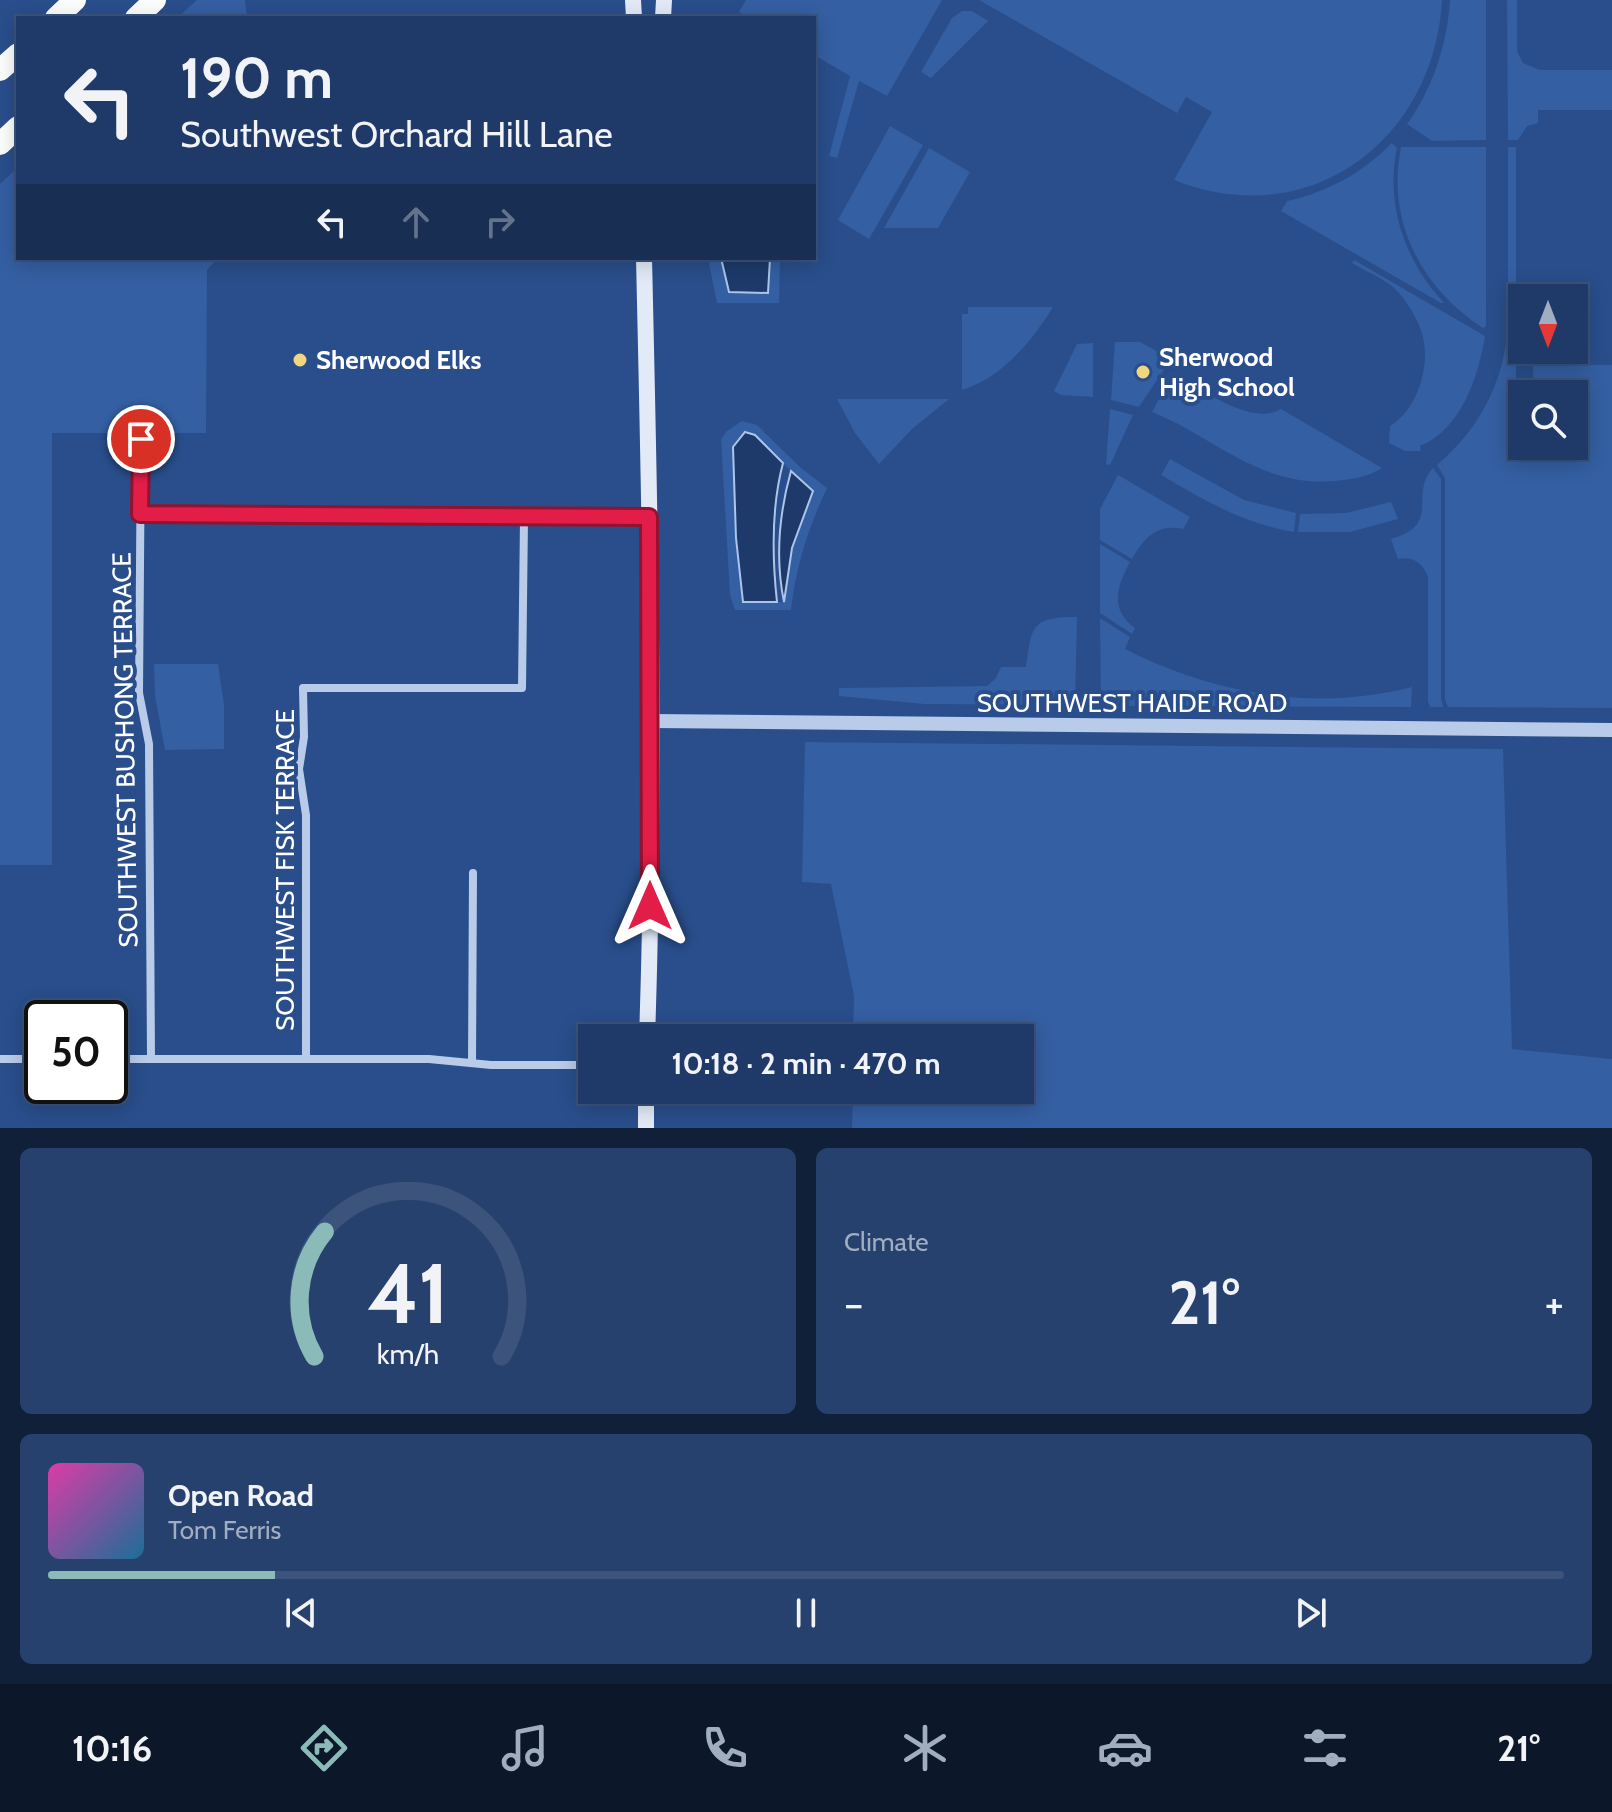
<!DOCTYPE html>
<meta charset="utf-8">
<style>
body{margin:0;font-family:Cabin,sans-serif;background:#27416e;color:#f1f3f6;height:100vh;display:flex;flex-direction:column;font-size:30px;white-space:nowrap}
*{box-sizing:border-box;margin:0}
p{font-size:26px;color:#a1adc0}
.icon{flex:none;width:44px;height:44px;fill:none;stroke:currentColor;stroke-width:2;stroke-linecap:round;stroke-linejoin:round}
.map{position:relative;height:1128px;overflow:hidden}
.panel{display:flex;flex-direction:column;gap:20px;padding:20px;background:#112039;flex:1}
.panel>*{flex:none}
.guide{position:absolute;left:16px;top:16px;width:800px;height:244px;border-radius:0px;box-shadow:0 4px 20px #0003,0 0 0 2px #3c547c;background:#1f3a68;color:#f1f3f6;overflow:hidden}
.needle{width:52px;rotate:180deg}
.tools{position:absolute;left:1508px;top:284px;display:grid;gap:16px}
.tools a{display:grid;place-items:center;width:80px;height:80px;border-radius:0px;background:#1f3a68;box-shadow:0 4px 20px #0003,0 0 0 2px #3c547c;font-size:40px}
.speed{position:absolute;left:24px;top:1000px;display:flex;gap:16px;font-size:40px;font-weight:700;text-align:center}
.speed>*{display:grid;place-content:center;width:104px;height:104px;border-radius:50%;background:#1f3a68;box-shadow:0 4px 20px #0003,0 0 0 2px #3c547c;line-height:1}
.speed .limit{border:4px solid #111;border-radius:12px;background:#fff;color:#111}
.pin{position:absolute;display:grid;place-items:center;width:68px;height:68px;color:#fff;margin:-34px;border:4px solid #fff;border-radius:50%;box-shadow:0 2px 8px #0007}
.me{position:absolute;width:88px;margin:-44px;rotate:0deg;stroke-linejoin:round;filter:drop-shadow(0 0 6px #0008)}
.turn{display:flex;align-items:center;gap:28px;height:168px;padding:0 32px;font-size:36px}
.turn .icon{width:104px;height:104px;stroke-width:2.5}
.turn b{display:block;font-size:56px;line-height:68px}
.lanes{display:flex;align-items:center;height:76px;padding:0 32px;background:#0003;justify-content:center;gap:40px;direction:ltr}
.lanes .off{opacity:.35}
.big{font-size:60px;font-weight:700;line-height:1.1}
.panel .tile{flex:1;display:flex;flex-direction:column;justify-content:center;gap:12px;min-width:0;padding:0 28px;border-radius:12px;background:#27416e}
.panel .dial{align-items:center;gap:0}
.dial svg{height:208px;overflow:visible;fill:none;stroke:#3c547c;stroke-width:7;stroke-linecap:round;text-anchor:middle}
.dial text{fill:#f1f3f6;stroke:none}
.song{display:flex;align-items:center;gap:24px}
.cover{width:96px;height:96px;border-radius:12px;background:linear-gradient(135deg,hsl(320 70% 55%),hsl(200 70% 35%))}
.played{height:8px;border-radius:4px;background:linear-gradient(90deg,#8bbbb9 15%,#3c547c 15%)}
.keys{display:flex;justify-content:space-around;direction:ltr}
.heat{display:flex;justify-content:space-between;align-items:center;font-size:44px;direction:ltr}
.panel .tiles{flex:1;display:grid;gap:20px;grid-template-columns:1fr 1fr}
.tile:last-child{grid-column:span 2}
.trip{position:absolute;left:578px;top:1024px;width:456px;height:80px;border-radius:0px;background:#1f3a68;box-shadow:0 4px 20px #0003,0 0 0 2px #3c547c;font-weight:700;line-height:80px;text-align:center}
.tabs{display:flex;height:128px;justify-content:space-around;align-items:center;background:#0c172a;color:#a1adc0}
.tabs .icon{width:56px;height:56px}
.tabs .on{color:#8bbbb9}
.tabs b{font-size:36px;color:#f1f3f6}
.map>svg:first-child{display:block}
.green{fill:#345fa2;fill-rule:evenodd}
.water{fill:#1d3a6b;stroke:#acc5e9;stroke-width:2}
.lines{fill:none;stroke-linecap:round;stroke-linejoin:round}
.minor{stroke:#b8cbe9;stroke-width:8}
.tertiary{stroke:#b8cbe9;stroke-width:14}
.secondary{stroke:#e2eaf8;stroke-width:16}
.trunk{stroke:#fcfefe;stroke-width:22}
.route-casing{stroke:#92132f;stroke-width:20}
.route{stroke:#e11d48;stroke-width:14}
.poi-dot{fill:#f0d67f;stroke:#294e8b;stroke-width:3}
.labels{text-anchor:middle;stroke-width:8;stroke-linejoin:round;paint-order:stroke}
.poi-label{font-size:26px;font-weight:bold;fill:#fff;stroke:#294e8b;text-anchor:start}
.street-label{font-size:26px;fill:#fff;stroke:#294e8b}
</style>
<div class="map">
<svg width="1612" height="1128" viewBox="0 0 1612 1128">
<rect width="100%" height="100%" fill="#294e8b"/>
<!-- green -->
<g class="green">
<polygon points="197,0 245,0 247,18 177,18"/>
<polygon points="746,0 942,0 887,96 859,81 837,158 829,156 850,76 814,55 814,18 749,18 739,12"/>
<path d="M979,0H1442C1434,141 1309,234 1174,180L1212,112L1186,97L1177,113Z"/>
<path d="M1450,0H1486V140L1432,141L1407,124C1433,88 1447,45 1450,0Z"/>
<polygon points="1507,0 1517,0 1517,51 1523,63 1540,70 1612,70 1612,110 1538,110 1538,123 1527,126 1518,140 1508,140"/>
<polygon points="962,11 972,11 988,21 931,78 921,72 952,18"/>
<polygon points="890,126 923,145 869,239 838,220"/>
<path d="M1392,143L1397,148C1385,205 1405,261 1444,303H1441L1281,211L1287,201C1328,192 1362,173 1392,143Z"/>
<path d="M1401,147H1486V326L1483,328C1421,288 1386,221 1401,147Z"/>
<rect x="1508" y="147" width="8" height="182"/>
<polygon points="929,148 970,172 938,228 884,228"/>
<polygon points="18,167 18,258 218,258 207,270 206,433 52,433 52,865 0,865 0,184"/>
<polygon points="708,258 780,258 779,303 717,303"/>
<path d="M1354,260L1485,336C1479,375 1461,430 1420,446L1421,451H1405L1389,443L1390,426C1415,412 1429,371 1424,343C1422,326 1410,306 1399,293C1388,280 1367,272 1352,263Z"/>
<path d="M968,307H1053C1032,341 1002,378 962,390V314H968Z"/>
<path d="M1507,336H1516V441L1522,442V446H1574V394H1533V365H1612V708L1448,707L1445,700V478L1437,465C1477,431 1501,388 1507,336Z"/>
<polygon points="1115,342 1140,342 1171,359 1139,407 1111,400"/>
<polygon points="1093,343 1093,397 1061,395 1054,391 1077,344"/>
<path d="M1173,373C1200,388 1251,427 1281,409L1382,468C1368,477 1350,480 1334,481C1258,487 1215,437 1152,412Z"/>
<polygon points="837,399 949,399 912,429 879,464 855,433"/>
<polygon points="1110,409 1133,415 1110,465 1106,464"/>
<path d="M742,421L757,425L801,468L827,488C808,529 796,566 791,610H735L730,595L721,439L727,431ZM784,464L791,471C778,518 779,555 784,602H777C772,558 768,506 784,464Z"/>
<path d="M1170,459L1244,500L1296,513L1294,532C1244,524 1204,500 1161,475Z"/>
<path d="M1433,468L1441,479V698L1443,707H1430L1428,701V577C1423,563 1413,556 1398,559L1391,539C1443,524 1408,495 1433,468Z"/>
<path d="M1118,475L1190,517L1183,529C1157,523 1144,538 1132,559L1100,540V509Z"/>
<polygon points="1391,502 1398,519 1350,532 1298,532 1300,514 1346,513"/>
<path d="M1100,544L1130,562C1117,586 1109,609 1135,628L1132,634L1100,613Z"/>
<path d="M1077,617L1075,705L924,704L839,696V688L987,686L996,678L1001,667H1026C1032,627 1030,617 1077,617Z"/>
<path d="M1100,618L1130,637L1125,649C1214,694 1314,712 1412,687L1411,707L1101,706Z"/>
<polygon points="154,664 218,664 224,705 224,749 165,750 155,696"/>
<polygon points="805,742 1503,749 1512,1049 1612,1059 1612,1128 852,1128 853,1090 1020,1090 1020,1038 853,1038 854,996 831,884 802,882"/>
</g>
<!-- water -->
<g class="water">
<polygon points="721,258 770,258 768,293 729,292"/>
<path d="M745,432L755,435L783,463C771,508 772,556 777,602H743L736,538L733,447Z"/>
<path d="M791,471L813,491L792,548L784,602C775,558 779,514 791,471Z"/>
</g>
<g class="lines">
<!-- minor -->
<g class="minor">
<polyline points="141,439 139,693 149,744 151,1059"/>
<polyline points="140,514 649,517"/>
<polyline points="306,1058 306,815 299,769 304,737 303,688 522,688 524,518"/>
<polyline points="0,1059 42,1059"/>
<polyline points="110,1059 429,1059 491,1065 592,1065"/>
<polyline points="472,1063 473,873"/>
</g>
<!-- tertiary -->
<polyline class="tertiary" points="651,721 1612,730"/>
<!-- secondary -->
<g class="secondary">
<polyline points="633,0 634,18"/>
<polyline points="663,18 664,0"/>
<path d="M644,258C650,518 656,778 647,1038"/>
<polyline points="646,1128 646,1090"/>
</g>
<!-- trunk -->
<g class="trunk">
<polyline points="56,18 75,0"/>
<polyline points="136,18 155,0"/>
<polyline points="0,70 18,54"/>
<polyline points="0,144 18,127"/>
</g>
</g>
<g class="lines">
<defs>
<polyline id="route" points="141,439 140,514 649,517 650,906"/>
</defs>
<!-- route casing -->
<use href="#route" class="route-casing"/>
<!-- route -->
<use href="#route" class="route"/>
</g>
<!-- markers -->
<g class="poi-dot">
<circle cx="300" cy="360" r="8"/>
<circle cx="1143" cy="372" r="8"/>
</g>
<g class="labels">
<!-- poi labels -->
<g class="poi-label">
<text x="1159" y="366">Sherwood<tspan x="1159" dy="30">High School</tspan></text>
<text x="316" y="369">Sherwood Elks</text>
</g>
<!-- street labels -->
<g class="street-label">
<text x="1132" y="712">SOUTHWEST HAIDE ROAD</text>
<text transform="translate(125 750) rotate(-91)" y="9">SOUTHWEST BUSHONG TERRACE</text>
<text transform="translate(285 870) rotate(-90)" y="9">SOUTHWEST FISK TERRACE</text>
</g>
</g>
</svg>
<div class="tools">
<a><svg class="needle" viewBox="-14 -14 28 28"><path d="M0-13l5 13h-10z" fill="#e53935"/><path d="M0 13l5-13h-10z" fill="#a1adc0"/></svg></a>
<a><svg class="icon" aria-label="search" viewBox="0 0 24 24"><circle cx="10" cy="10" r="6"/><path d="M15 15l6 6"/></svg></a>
</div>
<div class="speed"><div class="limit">50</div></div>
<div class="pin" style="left:141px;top:439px;background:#d93025"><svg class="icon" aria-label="arrive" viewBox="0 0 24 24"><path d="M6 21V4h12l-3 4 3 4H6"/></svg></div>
<svg class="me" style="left:650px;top:906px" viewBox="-20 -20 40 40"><path d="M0-17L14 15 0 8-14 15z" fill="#e11d48" stroke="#fff" stroke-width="4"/></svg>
<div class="trip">10:18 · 2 min · 470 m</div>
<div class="guide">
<div class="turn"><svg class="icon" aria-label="left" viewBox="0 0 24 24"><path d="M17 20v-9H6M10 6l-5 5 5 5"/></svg><div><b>190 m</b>Southwest Orchard Hill Lane</div></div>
<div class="lanes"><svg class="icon" aria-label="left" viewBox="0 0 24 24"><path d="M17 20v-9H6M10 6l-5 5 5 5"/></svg><svg class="icon off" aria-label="ahead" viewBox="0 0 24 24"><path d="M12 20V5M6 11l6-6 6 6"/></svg><svg class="icon off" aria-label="right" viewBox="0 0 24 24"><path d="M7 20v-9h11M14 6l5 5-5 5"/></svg></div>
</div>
</div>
<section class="panel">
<div class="tiles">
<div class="tile dial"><svg viewBox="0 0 100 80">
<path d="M14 69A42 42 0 1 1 86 69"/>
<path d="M14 69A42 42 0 0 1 18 21" stroke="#8bbbb9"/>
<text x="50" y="56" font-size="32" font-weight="700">41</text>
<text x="50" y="72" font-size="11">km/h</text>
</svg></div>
<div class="tile"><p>Climate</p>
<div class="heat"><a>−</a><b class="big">21°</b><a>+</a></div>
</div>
<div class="tile">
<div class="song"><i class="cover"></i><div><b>Open Road</b><p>Tom Ferris</p></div></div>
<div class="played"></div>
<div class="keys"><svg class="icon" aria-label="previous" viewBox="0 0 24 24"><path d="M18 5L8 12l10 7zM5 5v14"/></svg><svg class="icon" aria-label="pause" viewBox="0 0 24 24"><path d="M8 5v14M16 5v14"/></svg><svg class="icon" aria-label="next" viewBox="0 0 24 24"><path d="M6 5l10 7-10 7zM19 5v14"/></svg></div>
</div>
</div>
</section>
<nav class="tabs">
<b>10:16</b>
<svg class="icon on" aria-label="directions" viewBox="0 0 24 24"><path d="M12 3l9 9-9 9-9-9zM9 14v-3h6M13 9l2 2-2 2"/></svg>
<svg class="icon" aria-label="music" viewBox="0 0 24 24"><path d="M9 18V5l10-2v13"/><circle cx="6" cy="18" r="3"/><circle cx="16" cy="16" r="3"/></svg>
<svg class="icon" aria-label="phone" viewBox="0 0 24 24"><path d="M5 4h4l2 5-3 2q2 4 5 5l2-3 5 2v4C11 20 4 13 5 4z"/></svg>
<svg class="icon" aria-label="climate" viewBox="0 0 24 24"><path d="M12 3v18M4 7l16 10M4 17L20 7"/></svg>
<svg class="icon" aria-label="car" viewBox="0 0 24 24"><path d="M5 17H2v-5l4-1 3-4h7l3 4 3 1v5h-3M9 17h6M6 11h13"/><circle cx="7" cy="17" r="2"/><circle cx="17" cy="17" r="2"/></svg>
<svg class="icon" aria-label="filters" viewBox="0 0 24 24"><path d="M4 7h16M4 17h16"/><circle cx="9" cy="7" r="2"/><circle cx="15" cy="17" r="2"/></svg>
<b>21°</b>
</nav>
